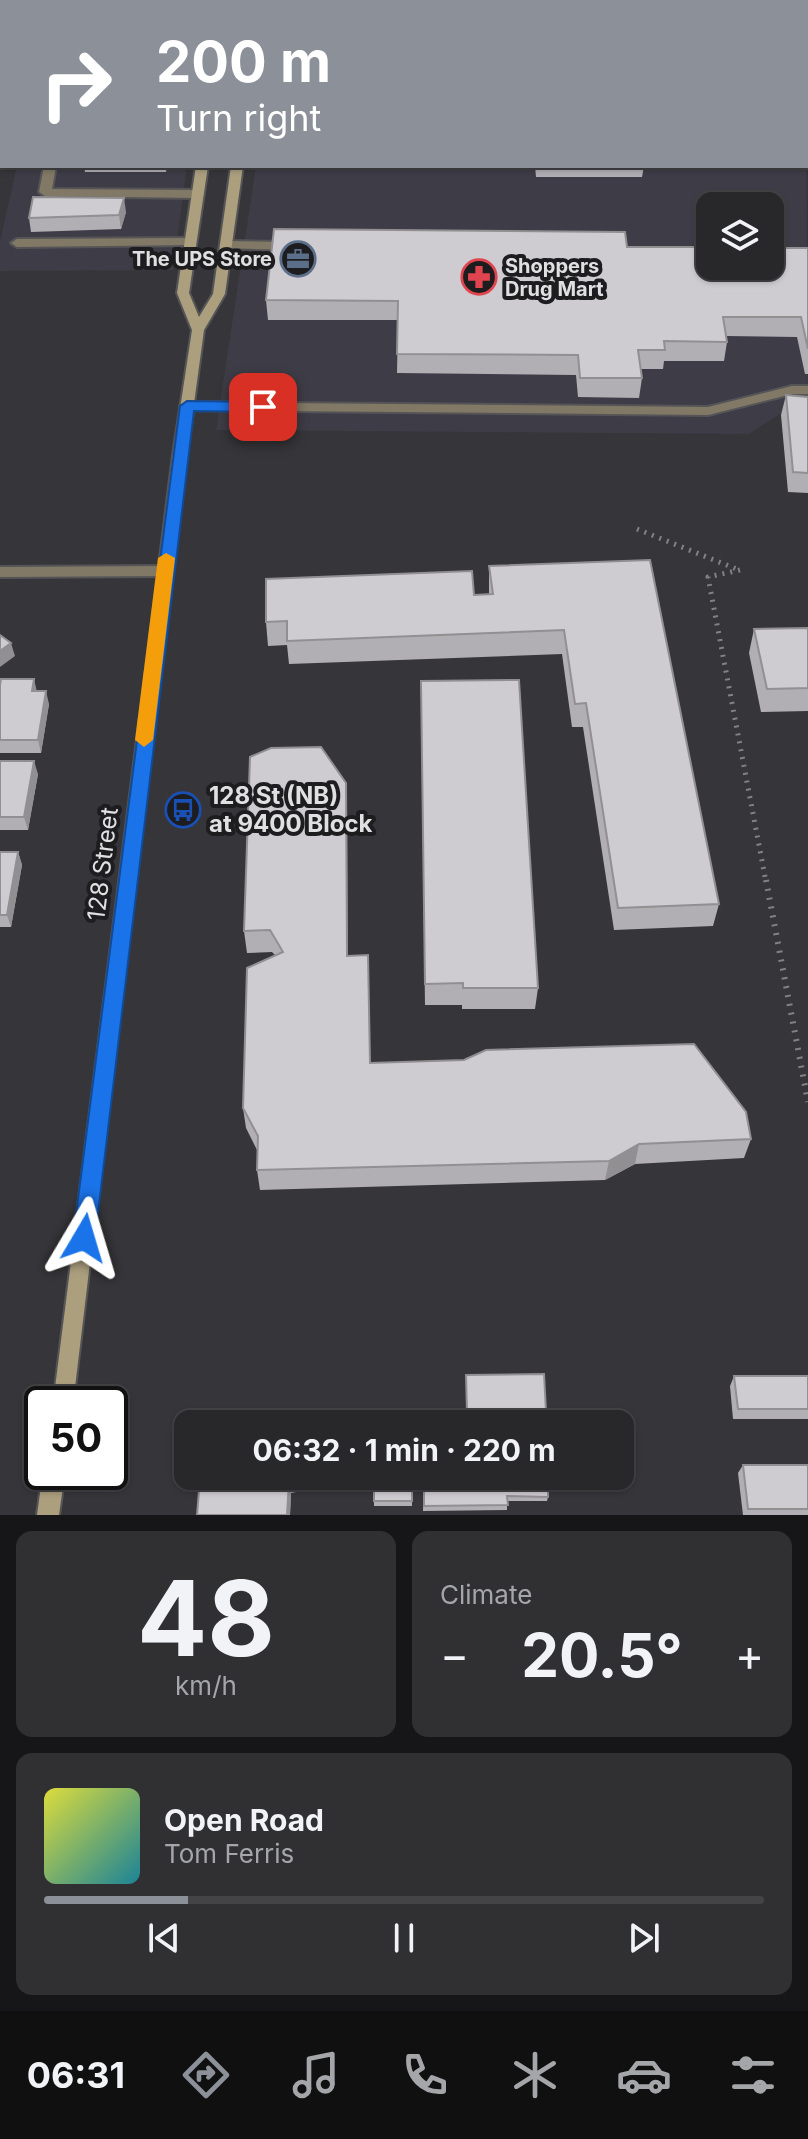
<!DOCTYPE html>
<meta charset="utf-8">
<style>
body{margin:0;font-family:Inter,sans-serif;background:#303033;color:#f1f3f6;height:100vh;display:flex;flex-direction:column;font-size:30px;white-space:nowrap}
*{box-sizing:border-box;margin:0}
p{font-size:26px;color:#a5a6a9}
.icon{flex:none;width:44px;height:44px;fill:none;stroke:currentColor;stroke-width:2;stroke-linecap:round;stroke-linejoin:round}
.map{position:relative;height:1515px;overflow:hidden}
.drawer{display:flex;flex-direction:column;gap:16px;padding:16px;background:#161618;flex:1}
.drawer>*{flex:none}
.top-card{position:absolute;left:0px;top:0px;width:808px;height:168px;box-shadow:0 2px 6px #0004,0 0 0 2px #444447;background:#8c9099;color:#fff;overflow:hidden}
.fabs{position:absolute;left:696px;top:192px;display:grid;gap:16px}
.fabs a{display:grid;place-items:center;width:88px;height:88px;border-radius:16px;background:#28282b;box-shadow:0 2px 6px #0004,0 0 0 2px #444447;font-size:40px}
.speed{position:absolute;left:24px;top:1386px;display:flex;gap:16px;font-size:40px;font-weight:700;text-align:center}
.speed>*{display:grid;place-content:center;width:104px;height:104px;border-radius:50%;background:#28282b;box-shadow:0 2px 6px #0004,0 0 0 2px #444447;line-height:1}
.speed .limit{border:4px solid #111;border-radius:12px;background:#fff;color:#111}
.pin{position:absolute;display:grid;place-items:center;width:68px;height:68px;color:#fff;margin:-34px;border-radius:16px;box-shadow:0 4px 12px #0006}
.me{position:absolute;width:88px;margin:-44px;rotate:7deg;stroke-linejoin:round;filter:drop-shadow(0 0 6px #0008)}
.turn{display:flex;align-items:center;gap:28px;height:168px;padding:0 24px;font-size:36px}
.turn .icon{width:104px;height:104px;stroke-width:2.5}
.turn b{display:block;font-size:56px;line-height:68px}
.big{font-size:60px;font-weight:700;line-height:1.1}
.drawer .card{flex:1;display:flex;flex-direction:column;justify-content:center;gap:12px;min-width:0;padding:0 28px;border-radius:16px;background:#303033}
.drawer .dial{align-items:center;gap:0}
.dial b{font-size:104px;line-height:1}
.song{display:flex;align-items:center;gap:24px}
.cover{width:96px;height:96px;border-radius:12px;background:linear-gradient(135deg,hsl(60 70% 55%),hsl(190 70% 35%))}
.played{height:8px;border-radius:4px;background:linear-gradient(90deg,#8c9099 20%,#444447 20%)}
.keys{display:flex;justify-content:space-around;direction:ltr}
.heat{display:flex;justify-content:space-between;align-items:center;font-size:44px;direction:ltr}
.drawer .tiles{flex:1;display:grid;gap:16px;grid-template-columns:1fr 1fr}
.card:last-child{grid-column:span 2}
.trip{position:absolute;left:174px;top:1410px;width:460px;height:80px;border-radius:16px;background:#28282b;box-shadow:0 2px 6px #0004,0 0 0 2px #444447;font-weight:700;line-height:80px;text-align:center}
.tabs{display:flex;height:128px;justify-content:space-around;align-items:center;background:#101011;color:#a5a6a9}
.tabs .icon{width:56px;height:56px}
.tabs .current{color:#8c9099}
.tabs b{font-size:36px;color:#f1f3f6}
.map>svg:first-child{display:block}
.built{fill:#3e3c46;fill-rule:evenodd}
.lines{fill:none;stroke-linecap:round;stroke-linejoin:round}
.service-casing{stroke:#555457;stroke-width:4}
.secondary-casing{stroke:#555457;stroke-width:4}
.path-far1{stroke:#828184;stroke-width:5;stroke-dasharray:2 6;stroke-linecap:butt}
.path{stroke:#828184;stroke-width:6;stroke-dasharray:2 7;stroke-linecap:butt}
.service{fill:#817965;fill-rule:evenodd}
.secondary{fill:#ab9f7e;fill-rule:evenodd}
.wall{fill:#b2afb4}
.shaded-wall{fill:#918f92}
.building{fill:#cfccd1;stroke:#918f92;stroke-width:2}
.route{fill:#1a73e8;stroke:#114b97;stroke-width:2}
.slow{fill:#f59e0b}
.labels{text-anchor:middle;stroke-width:8;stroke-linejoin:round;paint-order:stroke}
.far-poi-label{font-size:20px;font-weight:bold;fill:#e0dfe2;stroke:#1d1d1f;text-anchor:end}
.poi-label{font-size:24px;font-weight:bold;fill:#e0dfe2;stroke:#1d1d1f;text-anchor:start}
.street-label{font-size:24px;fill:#e0dfe2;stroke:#1d1d1f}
</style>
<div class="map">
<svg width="808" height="1515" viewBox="0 0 808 1515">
<rect width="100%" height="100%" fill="#363539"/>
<!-- built -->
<g class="built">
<path d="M806,90L808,403H797L749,434L216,430L256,166H806ZM710,206H770V266H710Z"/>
<polygon points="17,166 187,166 173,270 0,271 0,241"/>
</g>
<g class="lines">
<defs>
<g id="service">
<polygon points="44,166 56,166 52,189 198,190 204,194 198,198 45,196 39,192"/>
<polygon points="190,238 196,242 194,245 17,247 11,243 17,239"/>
<polygon points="226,241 292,242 298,246 292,250 222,248 222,242"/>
<polygon points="792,386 808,386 808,394 792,394 708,415 187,410 180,406 187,402 708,407"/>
<polygon points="165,566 172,571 165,576 0,577 0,567"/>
</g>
<g id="secondary">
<rect x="262" y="0" width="10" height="2"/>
<rect x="0" y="56" width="2" height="6"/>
<rect x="806" y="59" width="2" height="6"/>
<rect x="0" y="75" width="2" height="6"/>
<rect x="806" y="78" width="2" height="6"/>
<polygon points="196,166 208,166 189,293 199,317 213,294 231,166 243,166 225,294 204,330 187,455 73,1404 53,1404 173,455 192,330 177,293"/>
<polygon points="43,1472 65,1472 59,1515 37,1515"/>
</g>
</defs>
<!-- service casing -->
<use href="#service" class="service-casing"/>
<!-- secondary casing -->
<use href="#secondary" class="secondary-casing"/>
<!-- path-far1 -->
<g class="path-far1">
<polyline points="637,529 739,570"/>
<polyline points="740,570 708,577 766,882"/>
<polyline points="183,810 196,809"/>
</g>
<!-- path -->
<polyline class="path" points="766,880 808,1102"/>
<!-- service -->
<use href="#service" class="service"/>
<!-- secondary -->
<use href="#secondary" class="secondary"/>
</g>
<!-- wall -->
<g class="wall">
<polygon points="348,0 731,0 731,2 352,2"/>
<polygon points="802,0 808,0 808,21 806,16 806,2 802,2"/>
<polygon points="84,166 167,166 166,172 85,172"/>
<polygon points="535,166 644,166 642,177 536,177"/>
<polygon points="126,212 121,229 31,232 29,218"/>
<polygon points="627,247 808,248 808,374 805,374 797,337 726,336 727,342 724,361 664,361 663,369 641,369 642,378 639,398 578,397 576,375 397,373 398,320 268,320 266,300"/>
<polygon points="786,395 808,397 808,493 788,492 781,415"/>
<polygon points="650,560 719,904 713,926 614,930 583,727 572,727 562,654 289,664 287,645 268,646 266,622 474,595 489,594 489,566"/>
<polygon points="808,628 808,711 761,712 749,653 754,629"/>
<polygon points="0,685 37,691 49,704 41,753 0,753"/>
<polygon points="421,705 538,988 535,1009 462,1009 462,1005 425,1005"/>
<polygon points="0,761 38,774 28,830 0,830"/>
<polygon points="347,806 347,956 370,1063 751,1139 744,1158 635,1164 605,1180 260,1190 257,1170 257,1150 246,1128 243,1108 275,955 272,952 247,953 244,931"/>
<polygon points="0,852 18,852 22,865 11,927 0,927"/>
<polygon points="734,1376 808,1376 808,1419 733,1419 730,1386"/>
<polygon points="466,1380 546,1411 545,1416 466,1415"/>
<polygon points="743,1465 808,1465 808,1515 743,1515 738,1473"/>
<polygon points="232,1476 295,1476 296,1492 291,1493 290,1515 197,1515 231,1490"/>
<rect x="374" y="1476" width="38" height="30"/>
<polygon points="424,1476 548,1497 547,1501 507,1501 507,1510 423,1511"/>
</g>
<!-- shaded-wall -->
<g class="shaded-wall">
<polygon points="124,198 126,212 121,229 119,215"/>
<polygon points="11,643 15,656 0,667 0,651"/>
<polygon points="34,679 37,692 32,691"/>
<polygon points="46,691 49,704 41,753 38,740"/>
<polygon points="34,761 38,774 28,830 24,817"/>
<polygon points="346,783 347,806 348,978 347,956"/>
<polygon points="18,852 22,865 11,927 7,915"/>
<polygon points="639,1144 635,1164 605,1180 609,1161"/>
<polygon points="289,1481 291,1493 290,1515 287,1515"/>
</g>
<!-- building -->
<g class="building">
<polygon points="73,0 121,0 121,2 72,2"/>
<polygon points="360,0 598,0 598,2 364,2"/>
<polygon points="654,0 731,0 731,2 655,2"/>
<polygon points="33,197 124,198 119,215 29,218"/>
<polygon points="274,229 625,232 627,247 710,247 710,266 770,266 770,248 808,248 808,349 801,317 723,317 727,342 664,341 665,350 638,350 642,378 580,378 578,355 397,354 398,301 266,300"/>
<polygon points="786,395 808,397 808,473 793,472"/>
<polygon points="650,560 719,904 618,908 586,703 575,704 564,630 287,641 287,621 266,622 266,579 472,571 474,595 493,594 489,566"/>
<polygon points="808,628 808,688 767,689 754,629"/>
<polygon points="0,635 11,643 0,651"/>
<polygon points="1,679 34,679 32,691 46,691 38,740 0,740 0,685"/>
<polygon points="519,680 538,988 463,988 463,983 425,984 421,681"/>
<polygon points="321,747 346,783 347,956 368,955 370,1063 464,1060 486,1050 694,1044 746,1112 751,1139 639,1144 609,1161 257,1170 258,1136 243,1108 247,968 283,952 270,930 244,931 250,757 271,748"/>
<polygon points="0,761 34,761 24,817 0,817"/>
<polygon points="0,852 18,852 7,915 0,915"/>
<polygon points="544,1374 546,1411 467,1411 466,1375"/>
<polygon points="734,1376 808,1376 808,1409 738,1409"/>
<polygon points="743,1465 808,1465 808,1509 748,1509"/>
<polygon points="232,1476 294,1476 294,1480 289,1481 287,1515 197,1515 199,1491 231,1490"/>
<rect x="374" y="1476" width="38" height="25"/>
<polygon points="424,1476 548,1476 548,1497 507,1496 508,1505 424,1506"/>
</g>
<!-- route -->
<polygon class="route" points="187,401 263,402 270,407 263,412 194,411 95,1238 92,1245 84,1248 76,1245 73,1238 180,406"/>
<!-- slow -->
<polygon class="slow" points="166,553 175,558 153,740 144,747 135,740 158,558"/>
<!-- icons -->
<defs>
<symbol id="office-ring" viewBox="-11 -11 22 22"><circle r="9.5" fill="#1d1d1f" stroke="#5c6f8a" stroke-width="1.5"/><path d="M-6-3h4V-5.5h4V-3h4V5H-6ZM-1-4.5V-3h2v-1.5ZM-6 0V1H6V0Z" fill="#5c6f8a"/></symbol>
<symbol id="pharmacy-ring" viewBox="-11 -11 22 22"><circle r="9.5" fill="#1d1d1f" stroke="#e0444e" stroke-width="1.5"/><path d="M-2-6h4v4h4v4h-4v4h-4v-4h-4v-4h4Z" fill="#e0444e"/></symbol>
<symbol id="bus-ring" viewBox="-11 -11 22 22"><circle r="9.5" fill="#1d1d1f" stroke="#1a4fb4" stroke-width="1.5"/><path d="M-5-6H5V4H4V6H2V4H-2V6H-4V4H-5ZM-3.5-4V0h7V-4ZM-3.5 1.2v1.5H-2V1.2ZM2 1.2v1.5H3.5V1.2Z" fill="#1a4fb4"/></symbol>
</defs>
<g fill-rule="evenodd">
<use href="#office-ring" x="278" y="239" width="40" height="40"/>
<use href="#pharmacy-ring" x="459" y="257" width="40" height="40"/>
<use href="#bus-ring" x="163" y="790" width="40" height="40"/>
</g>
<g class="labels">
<!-- far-poi labels -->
<g class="far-poi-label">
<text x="272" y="266">The UPS Store</text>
<text x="505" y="273" text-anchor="start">Shoppers<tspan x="505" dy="23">Drug Mart</tspan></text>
</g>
<!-- poi labels -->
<g class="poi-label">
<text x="209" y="804">128 St (NB)<tspan x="209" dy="28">at 9400 Block</tspan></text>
</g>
<!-- street labels -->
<g class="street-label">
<text transform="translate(103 864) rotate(-83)" y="8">128 Street</text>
</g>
</g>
</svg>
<div class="fabs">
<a><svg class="icon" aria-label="layers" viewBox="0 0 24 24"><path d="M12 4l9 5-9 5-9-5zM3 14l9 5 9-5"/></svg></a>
</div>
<div class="speed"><div class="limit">50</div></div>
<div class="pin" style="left:263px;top:407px;background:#d93025"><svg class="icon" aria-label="arrive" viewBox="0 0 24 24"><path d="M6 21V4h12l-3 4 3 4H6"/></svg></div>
<svg class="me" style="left:84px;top:1238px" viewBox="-20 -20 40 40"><path d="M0-17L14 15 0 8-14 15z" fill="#1a73e8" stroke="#fff" stroke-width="4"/></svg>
<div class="trip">06:32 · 1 min · 220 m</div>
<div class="top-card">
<div class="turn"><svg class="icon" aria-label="right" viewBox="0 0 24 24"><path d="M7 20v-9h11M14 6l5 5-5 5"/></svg><div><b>200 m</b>Turn right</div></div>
</div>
</div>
<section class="drawer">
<div class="tiles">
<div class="card dial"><b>48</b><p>km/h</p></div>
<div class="card"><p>Climate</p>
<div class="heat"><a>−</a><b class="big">20.5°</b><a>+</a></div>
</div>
<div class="card">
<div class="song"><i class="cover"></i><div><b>Open Road</b><p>Tom Ferris</p></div></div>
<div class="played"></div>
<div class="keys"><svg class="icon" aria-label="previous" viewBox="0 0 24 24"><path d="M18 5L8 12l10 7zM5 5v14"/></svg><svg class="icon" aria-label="pause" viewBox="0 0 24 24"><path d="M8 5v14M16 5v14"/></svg><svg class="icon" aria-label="next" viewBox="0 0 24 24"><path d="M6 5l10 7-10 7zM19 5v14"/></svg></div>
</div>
</div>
</section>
<nav class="tabs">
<b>06:31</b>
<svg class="icon current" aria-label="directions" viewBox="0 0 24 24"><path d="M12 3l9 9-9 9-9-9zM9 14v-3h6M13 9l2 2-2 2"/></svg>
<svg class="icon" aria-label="music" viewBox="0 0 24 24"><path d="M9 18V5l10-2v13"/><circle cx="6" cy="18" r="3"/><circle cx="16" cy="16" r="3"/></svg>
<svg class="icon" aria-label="phone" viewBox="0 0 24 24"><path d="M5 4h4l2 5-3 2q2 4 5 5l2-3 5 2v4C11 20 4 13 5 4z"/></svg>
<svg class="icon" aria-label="climate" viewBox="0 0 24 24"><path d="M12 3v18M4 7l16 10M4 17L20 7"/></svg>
<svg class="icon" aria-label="car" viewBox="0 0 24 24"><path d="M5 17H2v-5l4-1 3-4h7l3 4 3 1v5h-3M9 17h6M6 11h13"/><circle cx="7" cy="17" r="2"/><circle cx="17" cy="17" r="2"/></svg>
<svg class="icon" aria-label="filters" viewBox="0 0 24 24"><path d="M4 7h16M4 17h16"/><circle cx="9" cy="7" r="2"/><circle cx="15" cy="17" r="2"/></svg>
</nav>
